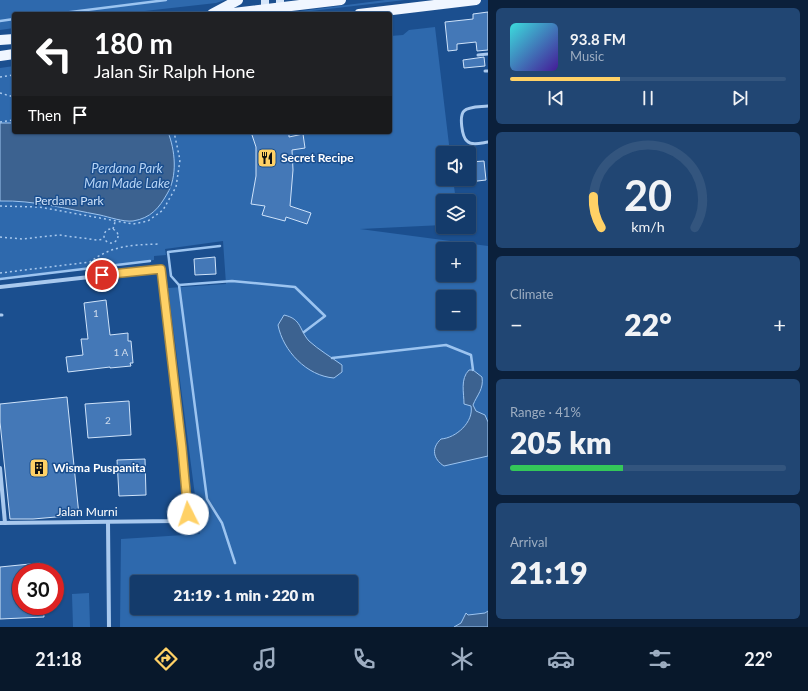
<!DOCTYPE html>
<meta charset="utf-8">
<style>
body{margin:0;font-family:Lato,sans-serif;background:#214673;color:#f1f3f6;height:100vh;display:flex;flex-direction:column;font-size:15px;white-space:nowrap}
*{box-sizing:border-box;margin:0}
p{font-size:13px;color:#9dadc1}
.icon{flex:none;width:22px;height:22px;fill:none;stroke:currentColor;stroke-width:2;stroke-linecap:round;stroke-linejoin:round}
.map{position:relative;flex:1;overflow:hidden}
.side{display:flex;flex-direction:column;gap:8px;padding:8px;background:#0b203b;width:320px}
.side>*{flex:none}
.banner{position:absolute;left:12px;top:12px;width:380px;height:122px;border-radius:4px;box-shadow:0 1px 3px #0004,0 0 0 1px #33557e;background:#202124;color:#fff;overflow:hidden}
.buttons{position:absolute;left:436px;top:146px;display:grid;gap:8px}
.buttons a{display:grid;place-items:center;width:40px;height:40px;border-radius:4px;background:#143b6b;box-shadow:0 1px 3px #0004,0 0 0 1px #33557e;font-size:20px}
.speed{position:absolute;left:12px;top:563px;display:flex;gap:8px;font-size:20px;font-weight:700;text-align:center}
.speed>*{display:grid;place-content:center;width:52px;height:52px;border-radius:50%;background:#143b6b;box-shadow:0 1px 3px #0004,0 0 0 1px #33557e;line-height:1}
.speed .limit{border:6px solid #d22;background:#fff;color:#111}
.pin{position:absolute;display:grid;place-items:center;width:34px;height:34px;color:#fff;margin:-17px;border:2px solid #fff;border-radius:50%;box-shadow:0 1px 4px #0007}
.me{position:absolute;width:44px;margin:-22px;rotate:356deg;stroke-linejoin:round;filter:drop-shadow(0 0 3px #0008)}
.turn{display:flex;align-items:center;gap:14px;height:84px;padding:0 16px;font-size:18px}
.turn .icon{width:52px;height:52px;stroke-width:2.5}
.turn b{display:block;font-size:28px;line-height:34px}
.then{display:flex;align-items:center;height:38px;padding:0 16px;background:#0003;gap:8px;font-size:15px}
.big{font-size:30px;font-weight:800;line-height:1.1}
.side .tile{flex:1;display:flex;flex-direction:column;justify-content:center;gap:6px;min-width:0;padding:0 14px;border-radius:6px;background:#214673}
.side .dial{align-items:center;gap:0}
.dial svg{height:104px;overflow:visible;fill:none;stroke:#33557e;stroke-width:7;stroke-linecap:round;text-anchor:middle}
.dial text{fill:#f1f3f6;stroke:none}
.song{display:flex;align-items:center;gap:12px}
.cover{width:48px;height:48px;border-radius:6px;background:linear-gradient(135deg,hsl(180 70% 55%),hsl(260 70% 35%))}
.played{height:4px;border-radius:2px;background:linear-gradient(90deg,#ffd166 40%,#33557e 40%)}
.keys{display:flex;justify-content:space-around;direction:ltr}
.heat{display:flex;justify-content:space-between;align-items:center;font-size:22px;direction:ltr}
.charge{height:6px;border-radius:3px;background:linear-gradient(90deg,#34c759 41%,#33557e 0)}
.trip{position:absolute;left:130px;top:575px;width:228px;height:40px;border-radius:4px;background:#143b6b;box-shadow:0 1px 3px #0004,0 0 0 1px #33557e;font-weight:800;line-height:40px;text-align:center}
.menu{display:flex;height:64px;justify-content:space-around;align-items:center;background:#08182b;color:#9dadc1}
.menu .icon{width:28px;height:28px}
.menu .active{color:#ffd166}
.menu b{font-size:18px;color:#f1f3f6}
main{display:flex;flex:1;min-height:0}
.map>svg:first-child{display:block}
.green{fill:#2e69ad;fill-rule:evenodd}
.water{fill:#3c6290;stroke:#9cc4f0}
.lines{fill:none;stroke-linecap:round;stroke-linejoin:round}
.stream{stroke:#9cc4f0;stroke-width:2.5}
.building{fill:#4478b7;stroke:#cfe3fa}
.path{stroke:#a9c9ee;stroke-width:1.5;stroke-dasharray:2 3;stroke-linecap:butt}
.lane{stroke:#a9c9ee;stroke-width:3}
.street{stroke:#a9c9ee;stroke-width:4}
.secondary{stroke:#d6e6fa;stroke-width:8}
.primary{stroke:#f0f6ff;stroke-width:10}
.route-casing{stroke:#a68842;stroke-width:10}
.route{stroke:#ffd166;stroke-width:7}
.labels{text-anchor:middle;stroke-width:3;stroke-linejoin:round;paint-order:stroke}
.number-label{font-size:10px;fill:#d0dded}
.poi-label{font-size:12px;font-weight:bold;fill:#fff;stroke:#1b4f8f;text-anchor:start}
.park-label{font-size:12px;fill:#cfe3fa;stroke:#1b4f8f}
.street-label{font-size:12px;fill:#fff;stroke:#1b4f8f}
.water-label{font-size:13px;font-style:italic;fill:#b5d3f5;stroke:#1b4f8f}
</style>
<main>
<div class="map">
<svg width="488" height="627" viewBox="0 0 488 627">
<rect width="100%" height="100%" fill="#1b4f8f"/>
<!-- green -->
<g class="green">
<polygon points="0,0 225,0 216,3 118,14 14,14 14,28 0,30"/>
<polygon points="385,0 405,0 294,13 293,12"/>
<path d="M435,27L450,153H443V179H453L456,201H443V225L360,229L488,246V627H120L121,539L200,534L168,288L226,284L223,241L165,249L166,255L154,256V260L0,278V68L14,66V132H390V36L403,35L409,30ZM443,249H469V275H443ZM443,297H469V323H443ZM137,582H351V608H137Z"/>
<polygon points="89,593 90,627 73,627 72,594"/>
</g>
<!-- water -->
<g class="water">
<path d="M0,123H14V132H168C175,150 178,176 167,194C159,208 151,218 133,221C123,222 109,217 100,215C67,209 33,200 0,201Z"/>
<path d="M284,315C302,319 299,330 309,341C319,350 331,357 342,365V372L334,378C307,376 283,351 278,325Z"/>
<path d="M469,370H473L482,377C484,389 477,395 473,405L476,411L485,415L488,422V456L444,466C433,459 431,448 441,439C456,438 474,422 471,406L464,404C464,393 460,379 469,370Z"/>
<polygon points="488,611 488,627 454,627 461,623 466,613 468,615 485,613"/>
</g>
<g class="lines">
<!-- stream -->
<g class="stream">
<polyline points="55,14 166,0"/>
<polyline points="0,21 14,19"/>
<polyline points="220,246 168,252 171,276 179,285 207,499 222,523 235,563"/>
<polyline points="0,279 150,261"/>
<polyline points="179,285 232,281 295,287 325,316 304,332"/>
<polyline points="332,358 446,345 471,355 473,370"/>
</g>
</g>
<!-- building -->
<g class="building">
<polygon points="488,12 488,50 477,51 476,42 457,44 457,50 448,51 445,22 473,19 473,14"/>
<polygon points="484,57 485,66 464,68 463,60"/>
<polygon points="251,132 289,132 289,137 303,134 305,148 292,150 293,170 290,206 311,213 307,224 286,217 285,221 262,215 265,206 251,204 256,176 256,147"/>
<polygon points="484,161 486,180 469,182 469,162"/>
<polygon points="215,257 216,274 195,275 194,259"/>
<polygon points="106,300 110,335 128,333 128,341 131,341 133,363 130,363 131,366 110,368 110,367 68,372 66,357 83,355 81,339 88,339 84,303"/>
<polygon points="67,397 79,515 33,519 10,519 0,422 0,404"/>
<polygon points="129,401 131,435 88,438 85,404"/>
<polygon points="145,459 146,495 119,496 117,460"/>
<polygon points="40,563 41,572 21,572 21,606 43,606 44,617 0,619 0,567"/>
</g>
<g class="lines">
<!-- path -->
<g class="path">
<polyline points="0,77 14,75"/>
<polyline points="0,93 14,97"/>
<polyline points="0,122 14,120"/>
<polyline points="0,206 39,207 133,224 148,221 163,210 176,187 180,160 174,132"/>
<circle cx="111" cy="236" r="7"/>
<polyline points="113,229 115,222"/>
<polyline points="0,237 22,239 59,235 97,240 104,239"/>
<path d="M0,273L90,262C112,245 133,245 159,244"/>
</g>
<!-- lane -->
<g class="lane">
<polyline points="478,55 488,54"/>
<polyline points="485,71 488,71"/>
<path d="M488,106C481,107 469,106 464,111C459,116 462,137 467,141C472,146 481,143 488,142"/>
<polyline points="0,315 2,315"/>
</g>
<!-- street -->
<g class="street">
<polyline points="0,287 161,269 182,448 188,514 184,520 175,521 0,523"/>
<polyline points="0,468 5,523"/>
<polyline points="108,522 109,627"/>
</g>
<!-- secondary -->
<g class="secondary">
<polyline points="265,0 265,14"/>
<polyline points="280,14 280,0"/>
</g>
<!-- primary -->
<g class="primary">
<polyline points="212,14 238,0"/>
<polyline points="225,14 341,0"/>
<polyline points="359,14 476,0"/>
<polyline points="0,40 14,39"/>
<polyline points="0,56 14,54"/>
</g>
</g>
<g class="lines">
<defs>
<polyline id="route" points="102,275 161,269 182,448 188,514"/>
</defs>
<!-- route casing -->
<use href="#route" class="route-casing"/>
<!-- route -->
<use href="#route" class="route"/>
</g>
<!-- icons -->
<defs>
<symbol id="restaurant-square" viewBox="-11 -11 22 22"><rect x="-9" y="-9" width="18" height="18" rx="4" fill="#ffd166" stroke="#1b4f8f"/><path d="M-5-6h1v4h1v-4h1v4h1v-4h1v5L-1.5 .5V6h-2V.5L-5-1ZM5-6V6H3V1.5H1.5Q1.5-4 5-6Z" fill="#111"/></symbol>
<symbol id="building-square" viewBox="-11 -11 22 22"><rect x="-9" y="-9" width="18" height="18" rx="4" fill="#ffd166" stroke="#1b4f8f"/><path d="M-4-6H4V6H1V3H-1V6H-4ZM-2.5-4.3h1.7v1.8h-1.7ZM.8-4.3h1.7v1.8H.8ZM-2.5-1h1.7V.8h-1.7ZM.8-1h1.7V.8H.8Z" fill="#111"/></symbol>
</defs>
<g fill-rule="evenodd">
<use href="#restaurant-square" x="256" y="147" width="22" height="22"/>
<use href="#building-square" x="28" y="457" width="22" height="22"/>
</g>
<g class="labels">
<!-- number labels -->
<g class="number-label">
<text x="96" y="317">1</text>
<text x="121" y="356">1 A</text>
<text x="108" y="424">2</text>
</g>
<!-- poi labels -->
<g class="poi-label">
<text x="281" y="162">Secret Recipe</text>
<text x="53" y="472">Wisma Puspanita</text>
</g>
<!-- park labels -->
<g class="park-label">
<text x="69" y="205">Perdana Park</text>
</g>
<!-- street labels -->
<g class="street-label">
<text x="87" y="516">Jalan Murni</text>
</g>
<!-- water labels -->
<g class="water-label">
<text x="127" y="173">Perdana Park<tspan x="127" dy="15">Man Made Lake</tspan></text>
</g>
</g>
</svg>
<div class="buttons">
<a><svg class="icon" aria-label="sound" viewBox="0 0 24 24"><path d="M4 9h4l5-4v14l-5-4H4zM17 9q2 3 0 6"/></svg></a>
<a><svg class="icon" aria-label="layers" viewBox="0 0 24 24"><path d="M12 4l9 5-9 5-9-5zM3 14l9 5 9-5"/></svg></a>
<a>+</a>
<a>−</a>
</div>
<div class="speed"><div class="limit">30</div></div>
<div class="pin" style="left:102px;top:275px;background:#d93025"><svg class="icon" aria-label="arrive" viewBox="0 0 24 24"><path d="M6 21V4h12l-3 4 3 4H6"/></svg></div>
<svg class="me" style="left:188px;top:514px" viewBox="-20 -20 40 40"><circle r="19" fill="#fff"/><path d="M0-13L10 11 0 6-10 11z" fill="#ffd166"/></svg>
<div class="trip">21:19 · 1 min · 220 m</div>
<div class="banner">
<div class="turn"><svg class="icon" aria-label="left" viewBox="0 0 24 24"><path d="M17 20v-9H6M10 6l-5 5 5 5"/></svg><div><b>180 m</b>Jalan Sir Ralph Hone</div></div>
<div class="then">Then<svg class="icon" aria-label="arrive" viewBox="0 0 24 24"><path d="M6 21V4h12l-3 4 3 4H6"/></svg></div>
</div>
</div>
<section class="side">
<div class="tile">
<div class="song"><i class="cover"></i><div><b>93.8 FM</b><p>Music</p></div></div>
<div class="played"></div>
<div class="keys"><svg class="icon" aria-label="previous" viewBox="0 0 24 24"><path d="M18 5L8 12l10 7zM5 5v14"/></svg><svg class="icon" aria-label="pause" viewBox="0 0 24 24"><path d="M8 5v14M16 5v14"/></svg><svg class="icon" aria-label="next" viewBox="0 0 24 24"><path d="M6 5l10 7-10 7zM19 5v14"/></svg></div>
</div>
<div class="tile dial"><svg viewBox="0 0 100 80">
<path d="M14 69A42 42 0 1 1 86 69"/>
<path d="M14 69A42 42 0 0 1 8 45" stroke="#ffd166"/>
<text x="50" y="56" font-size="32" font-weight="700">20</text>
<text x="50" y="72" font-size="11">km/h</text>
</svg></div>
<div class="tile"><p>Climate</p>
<div class="heat"><a>−</a><b class="big">22°</b><a>+</a></div>
</div>
<div class="tile"><p>Range · 41%</p><b class="big">205 km</b><div class="charge"></div></div>
<div class="tile"><p>Arrival</p><b class="big">21:19</b></div>
</section>
</main>
<nav class="menu">
<b>21:18</b>
<svg class="icon active" aria-label="directions" viewBox="0 0 24 24"><path d="M12 3l9 9-9 9-9-9zM9 14v-3h6M13 9l2 2-2 2"/></svg>
<svg class="icon" aria-label="music" viewBox="0 0 24 24"><path d="M9 18V5l10-2v13"/><circle cx="6" cy="18" r="3"/><circle cx="16" cy="16" r="3"/></svg>
<svg class="icon" aria-label="phone" viewBox="0 0 24 24"><path d="M5 4h4l2 5-3 2q2 4 5 5l2-3 5 2v4C11 20 4 13 5 4z"/></svg>
<svg class="icon" aria-label="climate" viewBox="0 0 24 24"><path d="M12 3v18M4 7l16 10M4 17L20 7"/></svg>
<svg class="icon" aria-label="car" viewBox="0 0 24 24"><path d="M5 17H2v-5l4-1 3-4h7l3 4 3 1v5h-3M9 17h6M6 11h13"/><circle cx="7" cy="17" r="2"/><circle cx="17" cy="17" r="2"/></svg>
<svg class="icon" aria-label="filters" viewBox="0 0 24 24"><path d="M4 7h16M4 17h16"/><circle cx="9" cy="7" r="2"/><circle cx="15" cy="17" r="2"/></svg>
<b>22°</b>
</nav>
